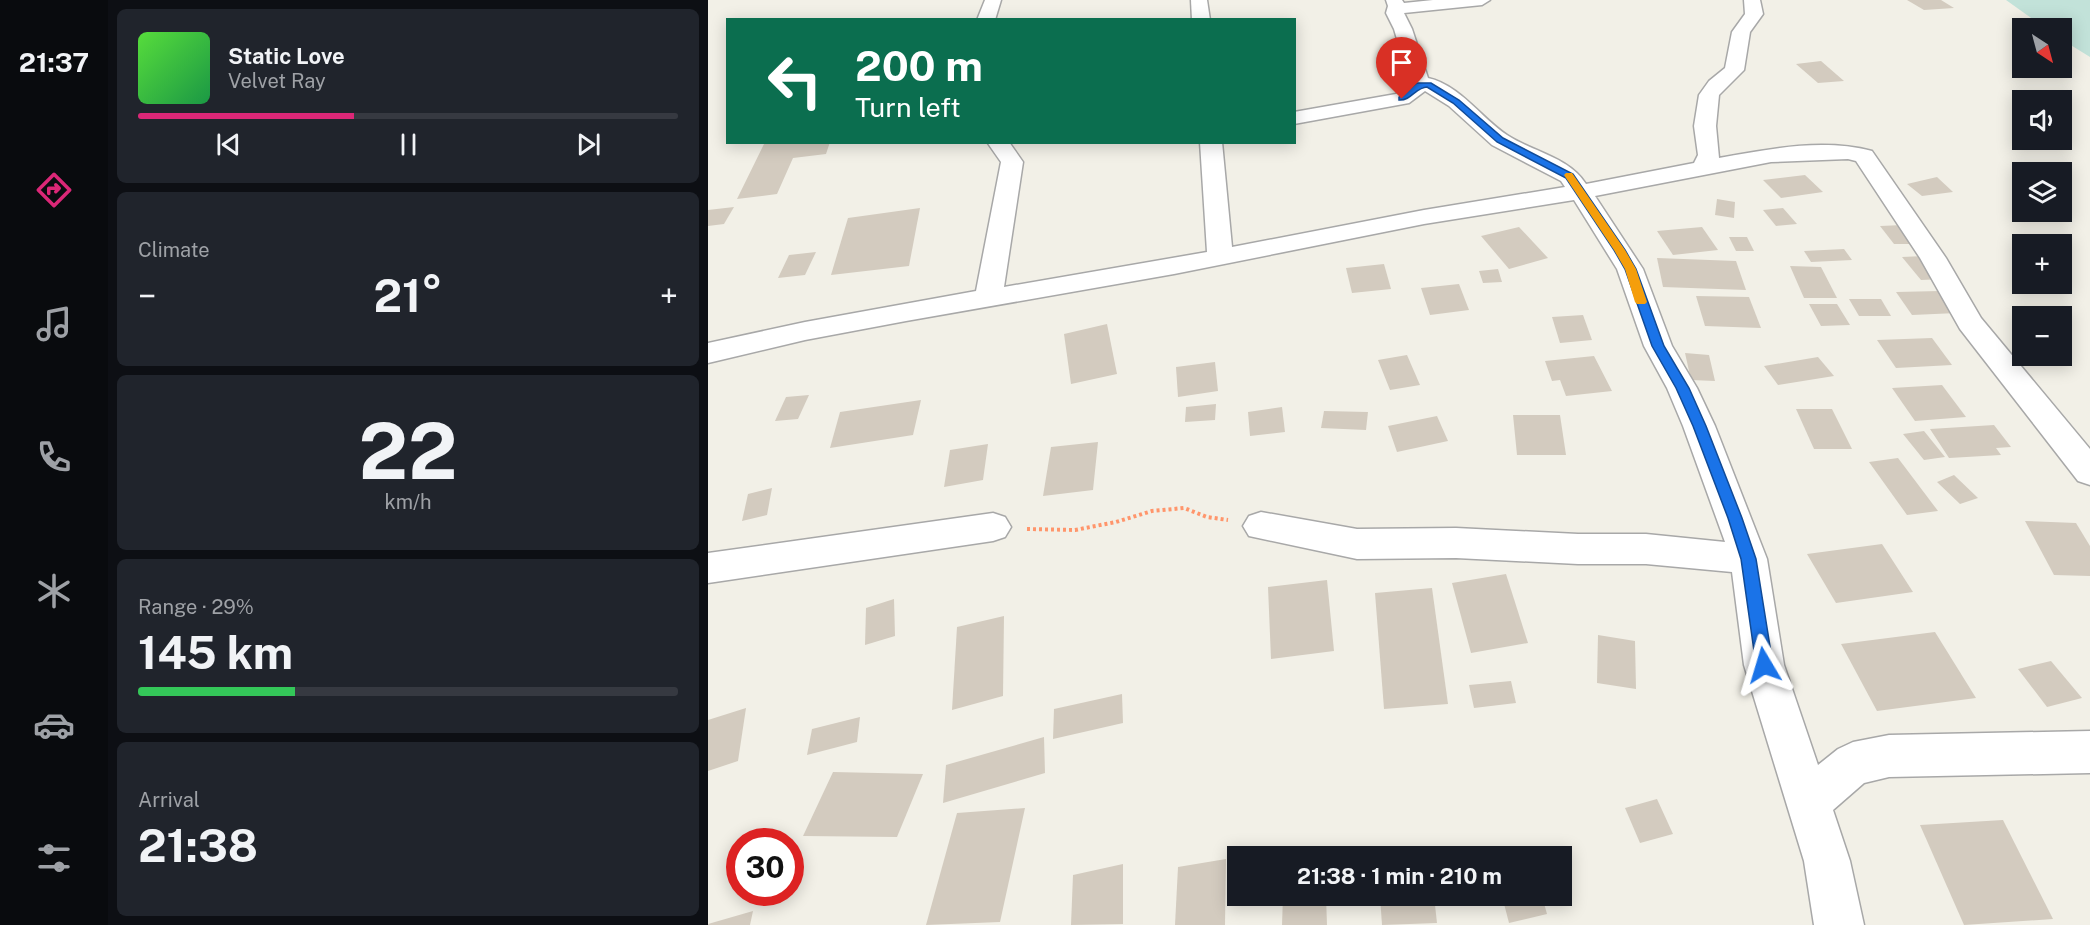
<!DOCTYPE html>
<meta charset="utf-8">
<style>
body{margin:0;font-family:"Public Sans",sans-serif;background:#20242c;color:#f1f3f6;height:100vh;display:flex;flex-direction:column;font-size:22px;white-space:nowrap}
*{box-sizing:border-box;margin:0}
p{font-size:20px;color:#9ea1a6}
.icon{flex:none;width:33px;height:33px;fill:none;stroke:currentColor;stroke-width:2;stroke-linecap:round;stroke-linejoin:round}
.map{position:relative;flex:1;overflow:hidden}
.details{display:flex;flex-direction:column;gap:9px;padding:9px;background:#0d0f14;width:600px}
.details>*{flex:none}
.hud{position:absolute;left:18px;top:18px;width:570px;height:126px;border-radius:0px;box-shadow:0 3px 15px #0003;background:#0b6e4f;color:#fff;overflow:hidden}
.needle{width:39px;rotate:144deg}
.controls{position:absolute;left:1304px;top:18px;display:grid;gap:12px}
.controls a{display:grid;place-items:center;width:60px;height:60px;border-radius:0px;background:#171b24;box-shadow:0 3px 15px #0003;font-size:30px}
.speed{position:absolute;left:18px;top:828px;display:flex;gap:12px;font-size:30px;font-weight:700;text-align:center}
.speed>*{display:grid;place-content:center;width:78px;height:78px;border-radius:50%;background:#171b24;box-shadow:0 3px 15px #0003;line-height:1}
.speed .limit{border:9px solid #d22;background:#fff;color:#111}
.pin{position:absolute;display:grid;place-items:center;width:51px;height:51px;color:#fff;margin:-62px -26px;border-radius:50% 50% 50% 0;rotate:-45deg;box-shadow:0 0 6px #0007}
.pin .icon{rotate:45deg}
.me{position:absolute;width:66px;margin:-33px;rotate:353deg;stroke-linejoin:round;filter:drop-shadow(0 0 4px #0008)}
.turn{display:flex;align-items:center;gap:21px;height:126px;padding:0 30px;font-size:27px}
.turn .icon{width:78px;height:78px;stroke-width:2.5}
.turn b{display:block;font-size:42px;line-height:51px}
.big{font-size:45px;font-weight:700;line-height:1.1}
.details .card{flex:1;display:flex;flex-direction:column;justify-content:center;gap:9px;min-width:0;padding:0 21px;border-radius:9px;background:#20242c}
.details .dial{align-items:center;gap:0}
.dial b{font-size:78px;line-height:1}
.song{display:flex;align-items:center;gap:18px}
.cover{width:72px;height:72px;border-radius:9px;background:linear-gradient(135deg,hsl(110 70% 55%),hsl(140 70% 35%))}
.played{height:6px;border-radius:3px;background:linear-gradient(90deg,#db2777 40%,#363941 40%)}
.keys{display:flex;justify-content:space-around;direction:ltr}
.heat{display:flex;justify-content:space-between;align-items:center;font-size:33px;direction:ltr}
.charge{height:9px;border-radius:4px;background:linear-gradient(90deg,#34c759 29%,#363941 0)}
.trip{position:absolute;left:519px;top:846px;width:345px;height:60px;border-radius:0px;background:#171b24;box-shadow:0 3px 15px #0003;font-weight:700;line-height:60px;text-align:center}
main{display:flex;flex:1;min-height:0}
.menu{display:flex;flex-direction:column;width:108px;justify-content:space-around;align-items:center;background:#090b0e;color:#9ea1a6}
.menu .icon{width:42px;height:42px}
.menu .active{color:#db2777}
.menu b{font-size:27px;color:#f1f3f6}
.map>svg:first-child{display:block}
.wetland{fill:#c2e2d9}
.building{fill:#d3cbbf}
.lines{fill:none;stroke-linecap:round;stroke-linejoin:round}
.minor-casing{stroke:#a8a8a8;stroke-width:3}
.path{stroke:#ff956b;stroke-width:4;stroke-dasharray:3 3;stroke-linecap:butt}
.minor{fill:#fff;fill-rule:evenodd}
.route{fill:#1a73e8;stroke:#114b97;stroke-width:1.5}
.slow{fill:#f59e0b}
</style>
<main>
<nav class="menu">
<b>21:37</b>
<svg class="icon active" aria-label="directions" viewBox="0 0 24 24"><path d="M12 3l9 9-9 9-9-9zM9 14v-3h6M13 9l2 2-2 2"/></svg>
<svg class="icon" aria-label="music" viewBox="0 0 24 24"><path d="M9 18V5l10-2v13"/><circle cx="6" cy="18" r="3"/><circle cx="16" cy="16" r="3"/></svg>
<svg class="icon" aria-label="phone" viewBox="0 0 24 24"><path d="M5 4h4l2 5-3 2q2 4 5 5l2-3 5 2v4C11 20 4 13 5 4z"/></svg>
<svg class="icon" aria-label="climate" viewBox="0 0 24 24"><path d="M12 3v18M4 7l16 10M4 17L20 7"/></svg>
<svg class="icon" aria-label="car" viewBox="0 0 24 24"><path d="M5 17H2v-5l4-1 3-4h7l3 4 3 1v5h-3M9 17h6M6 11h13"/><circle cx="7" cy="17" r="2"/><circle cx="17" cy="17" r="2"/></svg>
<svg class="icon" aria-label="filters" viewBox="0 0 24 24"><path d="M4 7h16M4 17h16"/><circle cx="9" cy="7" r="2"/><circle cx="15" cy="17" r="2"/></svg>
</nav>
<section class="details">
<div class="card">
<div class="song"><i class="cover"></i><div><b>Static Love</b><p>Velvet Ray</p></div></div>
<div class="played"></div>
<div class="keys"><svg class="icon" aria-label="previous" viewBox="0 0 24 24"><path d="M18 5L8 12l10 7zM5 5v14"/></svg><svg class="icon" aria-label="pause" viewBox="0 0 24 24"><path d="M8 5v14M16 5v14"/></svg><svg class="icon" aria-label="next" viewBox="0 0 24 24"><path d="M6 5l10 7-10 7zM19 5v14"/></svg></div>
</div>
<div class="card"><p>Climate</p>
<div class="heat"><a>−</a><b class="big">21°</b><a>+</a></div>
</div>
<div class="card dial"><b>22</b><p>km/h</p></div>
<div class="card"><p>Range · 29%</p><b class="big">145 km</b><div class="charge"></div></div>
<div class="card"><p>Arrival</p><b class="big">21:38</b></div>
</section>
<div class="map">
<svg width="1382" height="925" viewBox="0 0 1382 925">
<rect width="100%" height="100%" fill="#f2f0e7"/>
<!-- wetland -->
<polygon class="wetland" points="1298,0 1382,0 1382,57 1353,39 1353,28 1337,28"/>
<!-- building -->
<g class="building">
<polygon points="1199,0 1233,0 1246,8 1216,10"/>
<polygon points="1113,61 1136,81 1110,83 1088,64"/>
<polygon points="57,142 122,142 118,154 85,158 69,194 29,199"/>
<polygon points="1097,175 1115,192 1073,198 1055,180"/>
<polygon points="1229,177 1245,192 1214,196 1199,184"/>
<polygon points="1009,199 1027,202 1026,218 1007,215"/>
<polygon points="26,207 16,224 0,226 0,210"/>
<polygon points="212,208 201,266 123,275 140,218"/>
<polygon points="1075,208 1089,224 1068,226 1055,210"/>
<polygon points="1195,225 1208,244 1186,244 1172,226"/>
<polygon points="811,227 840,258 801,269 773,236"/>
<polygon points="994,227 1010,250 965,255 949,231"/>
<polygon points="1021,237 1039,237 1046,251 1028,251"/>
<polygon points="1136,249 1144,260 1103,262 1096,251"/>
<polygon points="108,252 97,275 70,278 81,255"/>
<polygon points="1216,256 1236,279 1213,280 1194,257"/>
<polygon points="949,258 1028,261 1038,290 955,287"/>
<polygon points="676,264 683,289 644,293 638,268"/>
<polygon points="1082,266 1113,267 1129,298 1096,298"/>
<polygon points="790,269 794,282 775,283 771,271"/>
<polygon points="751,284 761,310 722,315 713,288"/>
<polygon points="1232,291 1249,313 1204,315 1188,292"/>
<polygon points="988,296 1041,297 1053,328 997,326"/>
<polygon points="1141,299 1173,299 1183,316 1151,316"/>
<polygon points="1101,304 1129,304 1142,325 1113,326"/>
<polygon points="875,315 884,340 852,343 844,317"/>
<polygon points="399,324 409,374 363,384 356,334"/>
<polygon points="1224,338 1244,365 1188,368 1169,340"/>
<polygon points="977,353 1001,355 1007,381 983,380"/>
<polygon points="699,355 712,385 682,390 670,360"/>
<polygon points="886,356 904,391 858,396 852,380 844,381 837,361"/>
<polygon points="1110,357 1126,376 1070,385 1056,366"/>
<polygon points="507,362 510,391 470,397 468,367"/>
<polygon points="1234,385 1258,417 1207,421 1184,388"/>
<polygon points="101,395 90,419 67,421 78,397"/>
<polygon points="213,400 205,435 122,448 132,412"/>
<polygon points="508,404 507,420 477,422 478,407"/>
<polygon points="574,407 577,432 542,436 540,412"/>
<polygon points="1088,409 1124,409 1144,449 1106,449"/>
<polygon points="616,411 660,412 658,430 613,428"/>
<polygon points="805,415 852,415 858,455 809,455"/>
<polygon points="729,416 740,441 689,452 680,426"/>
<polygon points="1286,425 1303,447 1288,448 1293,455 1241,458 1222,429"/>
<polygon points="1216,431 1237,457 1216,460 1195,434"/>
<polygon points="390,442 385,490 335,496 343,447"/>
<polygon points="280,444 275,480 236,487 242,450"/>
<polygon points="1190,458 1230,511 1199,515 1161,462"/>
<polygon points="1246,475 1270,498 1252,504 1229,482"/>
<polygon points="64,488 59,515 34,521 40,494"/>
<polygon points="1317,521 1368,523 1382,546 1382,576 1346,575"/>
<polygon points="1174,544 1205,592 1128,603 1099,554"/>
<polygon points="798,574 820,643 763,653 744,583"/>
<polygon points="619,580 626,651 563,659 560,587"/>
<polygon points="724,588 740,704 676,709 667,593"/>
<polygon points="186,599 187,636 157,645 158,608"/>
<polygon points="296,616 295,696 244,710 249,627"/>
<polygon points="1227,632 1268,698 1169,711 1133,644"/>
<polygon points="890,635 927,641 928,689 889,683"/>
<polygon points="1343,661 1374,698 1339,707 1310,669"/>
<polygon points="803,681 808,703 766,708 761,685"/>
<polygon points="414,694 415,723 345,739 346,709"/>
<polygon points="38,708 30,761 0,771 0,720"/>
<polygon points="152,717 149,742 99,755 104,729"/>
<polygon points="336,737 337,773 235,803 238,765"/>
<polygon points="125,772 215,774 189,837 95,836"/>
<polygon points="949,799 965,834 932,843 917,808"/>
<polygon points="317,808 292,922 218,925 249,813"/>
<polygon points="1295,820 1345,919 1256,925 1212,825"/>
<polygon points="518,859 517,925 467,925 470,867"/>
<polygon points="415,864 415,924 363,925 365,875"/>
<polygon points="575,896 618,896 619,925 574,925"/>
<polygon points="672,896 726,896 729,923 674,925"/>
<polygon points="794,896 834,896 839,914 801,923"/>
<polygon points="45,911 42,925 0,925 0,924"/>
</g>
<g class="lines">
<defs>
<g id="minor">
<polygon points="277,0 293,0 287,20 269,20"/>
<polygon points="483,0 499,0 502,20 484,20"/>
<path d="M678,0H694L696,3L725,0H782L774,5L696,13L704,29L720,78C752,85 773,118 799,135C825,152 861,157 878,184L986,163L990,155L986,126L991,95L1001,81L1017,68L1024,32L1037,14L1036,0H1052L1055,14L1042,32L1036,70L1011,95L1008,126L1011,158C1060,149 1115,138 1164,151L1238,258L1273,318L1382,449V485L1370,481L1252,329L1212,258L1148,161L1140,159L1063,162L887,196L935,269L964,346L989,388L1007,426L1059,559L1076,665L1110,765L1130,749L1145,742L1181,735L1382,731V773L1181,777L1156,783L1125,810L1142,861L1156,925H1106L1096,861L1036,665L1024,572L938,564H870L748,558L649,559L541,536L535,526L541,516L553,512L649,529L748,528L870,534H938L1017,542L975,426L959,388L936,346L909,269L866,200L716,224L466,274L198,321L97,340L0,363V343L97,322L268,291L293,162L279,142H301L315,162L296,287L499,252L492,142H514L524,247L716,210L857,187L853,181L784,145L741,106L717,91L701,103L586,124V112L688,94L702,83L686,29L678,13L680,6Z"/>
<polygon points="285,513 297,517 303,527 297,537 285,541 0,583 0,553"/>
</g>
</defs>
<!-- minor casing -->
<use href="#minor" class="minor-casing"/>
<!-- path -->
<polyline class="path" points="319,529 367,530 408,522 444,511 476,508 499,517 520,520"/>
<!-- minor -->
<use href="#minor" class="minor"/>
</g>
<!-- route -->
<path class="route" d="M709,83H723L751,100L795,138L865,174L917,250L928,269L956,346L981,388L998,426L1034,518L1048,559L1065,665L1062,670L1056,672L1051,670L1048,665L1033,559L1020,518L985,426L968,388L944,346L917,269L906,250L858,178L789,142L745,103L719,87C708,87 703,101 691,100V97Z"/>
<!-- slow -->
<polygon class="slow" points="858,173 864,173 917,250 928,269 939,302 937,304 929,304 927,302 917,269 906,250 856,175"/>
</svg>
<div class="controls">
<a><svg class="needle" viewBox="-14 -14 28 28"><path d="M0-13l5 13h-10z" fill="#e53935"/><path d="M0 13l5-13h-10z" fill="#9ea1a6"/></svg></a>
<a><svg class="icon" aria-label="sound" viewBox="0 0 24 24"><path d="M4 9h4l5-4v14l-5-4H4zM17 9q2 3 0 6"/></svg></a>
<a><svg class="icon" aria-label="layers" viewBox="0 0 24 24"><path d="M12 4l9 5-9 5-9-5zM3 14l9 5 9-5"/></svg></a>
<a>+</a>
<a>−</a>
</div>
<div class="speed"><div class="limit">30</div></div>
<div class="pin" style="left:694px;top:99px;background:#d93025"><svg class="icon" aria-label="arrive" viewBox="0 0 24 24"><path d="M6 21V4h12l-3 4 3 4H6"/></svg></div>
<svg class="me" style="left:1056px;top:665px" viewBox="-20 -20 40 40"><path d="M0-17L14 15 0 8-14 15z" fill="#1a73e8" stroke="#fff" stroke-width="4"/></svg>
<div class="trip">21:38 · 1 min · 210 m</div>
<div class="hud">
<div class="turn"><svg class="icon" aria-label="left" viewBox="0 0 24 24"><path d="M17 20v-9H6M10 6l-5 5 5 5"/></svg><div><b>200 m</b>Turn left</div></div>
</div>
</div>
</main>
